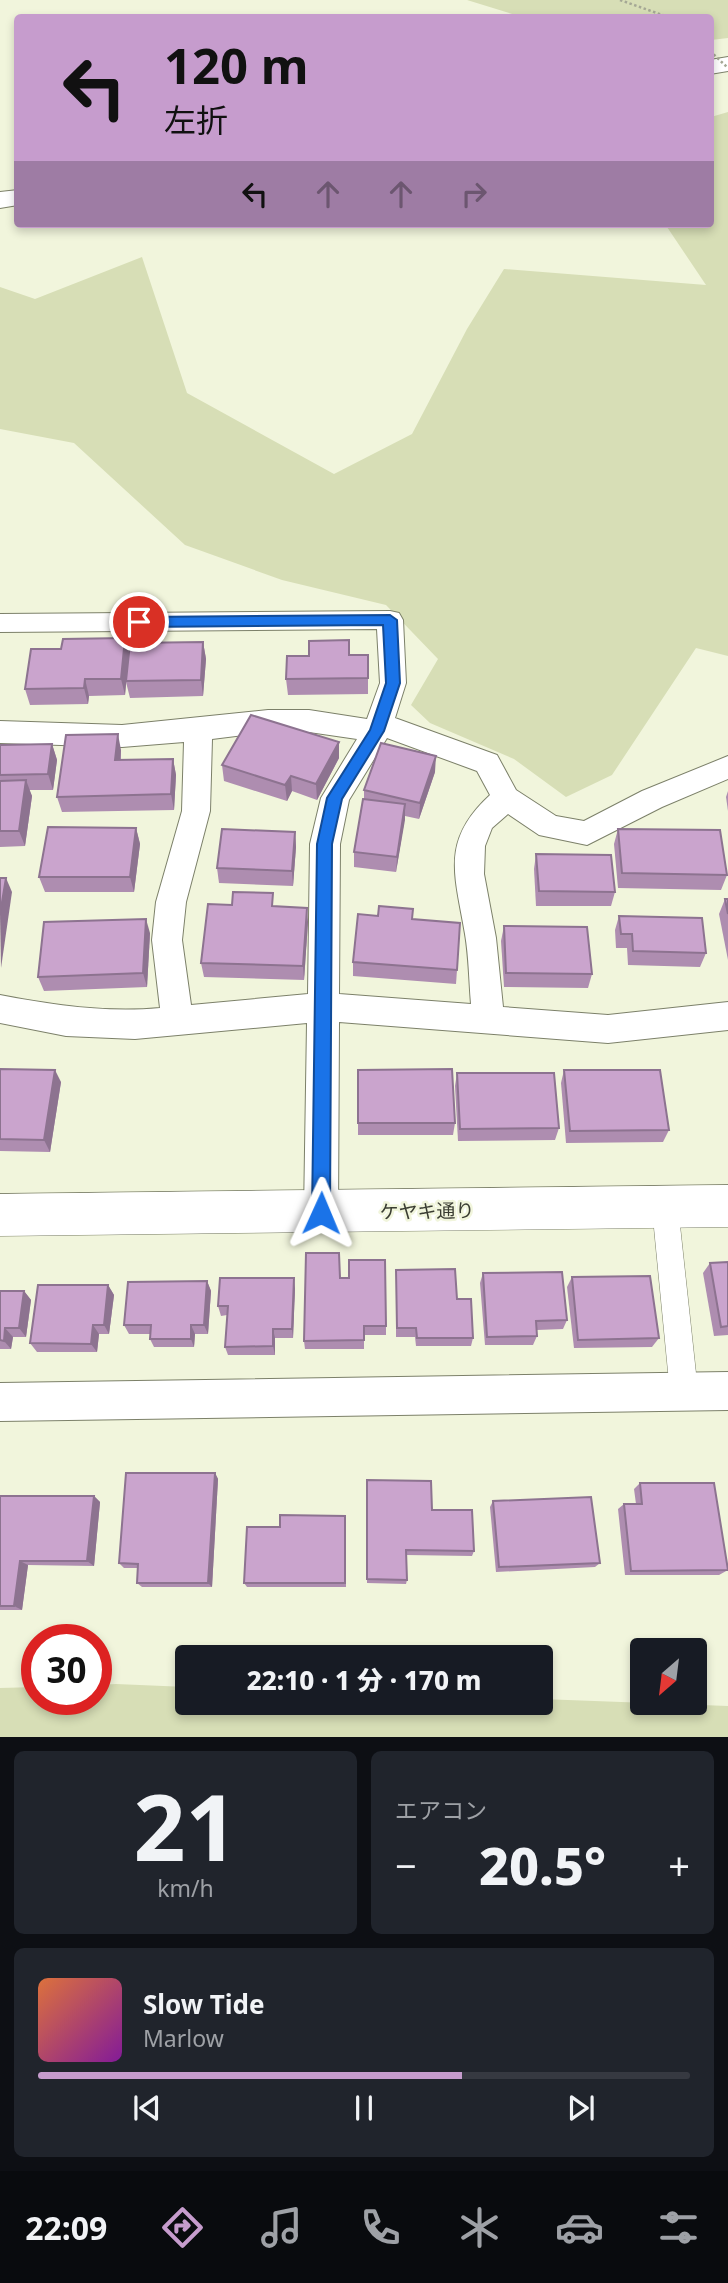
<!DOCTYPE html>
<html lang="ja">
<meta charset="utf-8">
<style>
body{margin:0;font-family:"Noto Sans","Noto Sans JP",sans-serif;background:#20242c;color:#f1f3f6;height:100vh;display:flex;flex-direction:column;font-size:26px;white-space:nowrap}
*{box-sizing:border-box;margin:0}
p{font-size:23px;color:#9ea1a6}
.icon{flex:none;width:38px;height:38px;fill:none;stroke:currentColor;stroke-width:2;stroke-linecap:round;stroke-linejoin:round}
.map{position:relative;height:1737px;overflow:hidden}
.sheet{display:flex;flex-direction:column;gap:14px;padding:14px;background:#0d0f14;flex:1}
.sheet>*{flex:none}
.banner{position:absolute;left:14px;top:14px;width:700px;height:214px;border-radius:7px;box-shadow:0 4px 10px #0003;background:#c69ccd;color:#111;overflow:hidden}
.needle{width:46px;rotate:208deg}
.tools{position:absolute;left:630px;top:1638px;display:grid;gap:14px}
.tools a{display:grid;place-items:center;width:77px;height:77px;border-radius:7px;background:#171b24;box-shadow:0 4px 10px #0003;font-size:35px}
.speed{position:absolute;left:21px;top:1624px;display:flex;gap:14px;font-size:35px;font-weight:700;text-align:center}
.speed>*{display:grid;place-content:center;width:91px;height:91px;border-radius:50%;background:#171b24;box-shadow:0 4px 10px #0003;line-height:1}
.speed .limit{border:10px solid #d22;background:#fff;color:#111}
.pin{position:absolute;display:grid;place-items:center;width:60px;height:60px;color:#fff;margin:-30px;border:4px solid #fff;border-radius:50%;box-shadow:0 2px 7px #0007}
.me{position:absolute;width:77px;margin:-38px;rotate:1deg;stroke-linejoin:round;filter:drop-shadow(0 0 5px #0008)}
.turn{display:flex;align-items:center;gap:24px;height:147px;padding:0 35px;font-size:32px}
.turn .icon{width:91px;height:91px;stroke-width:2.5}
.turn b{display:block;font-size:49px;line-height:60px}
.lanes{display:flex;align-items:center;height:66px;padding:0 35px;background:#0003;justify-content:center;gap:35px;direction:ltr}
.lanes .off{opacity:.35}
.big{font-size:52px;font-weight:800;line-height:1.1}
.sheet .tile{flex:1;display:flex;flex-direction:column;justify-content:center;gap:10px;min-width:0;padding:0 24px;border-radius:10px;background:#20242c}
.sheet .dial{align-items:center;gap:0}
.dial b{font-size:91px;line-height:1}
.song{display:flex;align-items:center;gap:21px}
.cover{width:84px;height:84px;border-radius:10px;background:linear-gradient(135deg,hsl(20 70% 55%),hsl(290 70% 35%))}
.played{height:7px;border-radius:4px;background:linear-gradient(90deg,#c69ccd 65%,#363941 65%)}
.keys{display:flex;justify-content:space-around;direction:ltr}
.heat{display:flex;justify-content:space-between;align-items:center;font-size:38px;direction:ltr}
.sheet .tiles{flex:1;display:grid;gap:14px;grid-template-columns:1fr 1fr}
.tile:last-child{grid-column:span 2}
.trip{position:absolute;left:175px;top:1645px;width:378px;height:70px;border-radius:7px;background:#171b24;box-shadow:0 4px 10px #0003;font-weight:800;line-height:70px;text-align:center}
.tabs{display:flex;height:112px;justify-content:space-around;align-items:center;background:#090b0e;color:#9ea1a6}
.tabs .icon{width:49px;height:49px}
.tabs .active{color:#c69ccd}
.tabs b{font-size:32px;color:#f1f3f6}
.map>svg:first-child{display:block}
.green{fill:#d7deb6}
.lines{fill:none;stroke-linecap:round;stroke-linejoin:round}
.pedestrian-casing{stroke:#7c8069;stroke-width:1}
.minor-casing{stroke:#7c8069;stroke-width:2}
.tertiary-casing{stroke:#7c8069;stroke-width:1}
.motorway-casing{stroke:#7c8069;stroke-width:2}
.path{stroke:#a5a895;stroke-width:2.5;stroke-dasharray:2.5 2.5;stroke-linecap:butt}
.pedestrian{fill:#fff;fill-rule:evenodd}
.minor{fill:#fff;fill-rule:evenodd}
.tertiary{fill:#fff;fill-rule:evenodd}
.motorway{fill:#fff;fill-rule:evenodd}
.path-bridge{stroke:#a5a895;stroke-width:2.5;stroke-dasharray:2.5 2.5;stroke-linecap:butt}
.wall{fill:#ae8db0}
.shaded-wall{fill:#8d7390}
.building{fill:#caa4cd;stroke:#8d7390;stroke-width:2}
.route{fill:#1a73e8;stroke:#114b97;stroke-width:2}
.labels{text-anchor:middle;stroke-width:5;stroke-linejoin:round;paint-order:stroke}
.street-label{font-size:19px;fill:#3a3c32;stroke:#f1f5dc}
</style>
<div class="map">
<svg width="728" height="1737" viewBox="0 0 728 1737">
<rect width="100%" height="100%" fill="#f1f5dc"/>
<!-- green -->
<g class="green">
<polygon points="467,0 728,0 728,38 711,40 710,18 522,17"/>
<polygon points="728,112 728,656 696,648 612,775 566,797 514,759 430,723 411,705 438,659 386,605 282,580 185,545 74,443 0,429 0,287 35,299 142,257 187,393 334,474 412,434 467,329 504,269 706,285 665,224 710,224 711,117"/>
<polygon points="116,1684 187,1687 187,1703 541,1703 541,1699 728,1706 728,1737 0,1737 0,1688 37,1687 37,1699 96,1699 96,1685"/>
</g>
<g class="lines">
<defs>
<polygon id="pedestrian" points="665,1194 674,1198 678,1207 698,1392 694,1402 684,1406 674,1402 670,1392 652,1207 656,1198"/>
<g id="minor">
<path d="M390,611L399,613L403,620L406,683L395,718L497,755L516,790L556,816L584,821L642,791L728,756V779L662,807L587,845L539,835L508,814L492,828L485,846L484,874L496,938L503,1007L608,1015L728,1002V1030L608,1043L339,1022L338,1213L333,1225L321,1230L309,1225L304,1213L307,1023L135,1039L66,1036L0,1023V995C53,1005 105,1013 160,1008L152,940L156,902L182,811L184,742L122,747L0,743V721L122,725L268,710H309L367,719L380,683L377,629L0,632V614ZM268,732H309L357,739L321,798L310,844L308,994L191,1005L182,940L186,902L210,811L212,739ZM387,738L477,771L490,795C440,841 455,875 465,934C469,957 469,981 471,1004L339,994L340,844L349,800Z"/>
<polygon points="728,1372 728,1410 0,1421 0,1383"/>
</g>
<polygon id="tertiary" points="728,1185 728,1227 0,1236 0,1194"/>
<g id="motorway">
<polygon points="728,57 728,71 710,74 710,60"/>
<polygon points="18,190 18,205 0,208 0,192"/>
</g>
</defs>
<!-- pedestrian casing -->
<use href="#pedestrian" class="pedestrian-casing"/>
<!-- minor casing -->
<use href="#minor" class="minor-casing"/>
<!-- tertiary casing -->
<use href="#tertiary" class="tertiary-casing"/>
<!-- motorway casing -->
<use href="#motorway" class="motorway-casing"/>
<!-- path -->
<polyline class="path" points="620,0 671,18"/>
<!-- pedestrian -->
<use href="#pedestrian" class="pedestrian"/>
<!-- minor -->
<use href="#minor" class="minor"/>
<!-- tertiary -->
<use href="#tertiary" class="tertiary"/>
<!-- motorway -->
<use href="#motorway" class="motorway"/>
<!-- path-bridge -->
<polyline class="path-bridge" points="710,51 728,68"/>
</g>
<!-- wall -->
<g class="wall">
<polygon points="203,642 206,659 203,696 130,698 126,682 125,695 89,696 88,704 30,705 25,689 129,654"/>
<polygon points="349,655 368,678 368,694 288,695 286,679 309,656"/>
<polygon points="52,744 57,760 53,790 29,790 32,796 25,846 0,847 0,745"/>
<polygon points="121,750 121,760 173,759 176,775 174,810 62,812 57,797"/>
<polygon points="339,758 317,800 292,791 287,801 224,781 222,765"/>
<polygon points="435,772 419,819 405,816 396,872 354,867 354,852 364,799 364,790"/>
<polygon points="728,791 728,811 726,797"/>
<polygon points="136,828 140,844 134,892 45,892 39,877"/>
<polygon points="618,829 727,875 721,890 618,888 614,844"/>
<polygon points="295,832 296,847 293,886 219,883 217,868"/>
<polygon points="536,854 615,892 611,906 536,906 534,869"/>
<polygon points="725,899 728,899 728,960 719,914"/>
<polygon points="275,906 308,922 304,980 204,977 201,963"/>
<polygon points="619,916 706,953 700,967 628,965 627,948 616,948 615,930"/>
<polygon points="413,919 457,970 456,984 353,976 353,962"/>
<polygon points="504,926 592,974 588,988 504,987 501,941"/>
<polygon points="150,933 147,987 44,991 38,977"/>
<polygon points="0,1069 61,1082 50,1152 0,1151"/>
<polygon points="358,1070 455,1123 453,1135 358,1135"/>
<polygon points="564,1070 669,1130 663,1142 566,1143 561,1083"/>
<polygon points="457,1073 559,1128 555,1140 458,1141 455,1086"/>
<polygon points="728,1262 728,1335 714,1336 703,1273 710,1263"/>
<polygon points="396,1270 457,1299 473,1338 471,1346 416,1346 415,1337 396,1337"/>
<polygon points="483,1273 567,1320 563,1329 537,1330 537,1336 533,1345 485,1345 480,1283"/>
<polygon points="572,1277 659,1338 652,1347 574,1348 567,1287"/>
<polygon points="340,1278 386,1326 386,1335 364,1335 364,1349 305,1349 304,1341"/>
<polygon points="207,1281 211,1291 208,1334 195,1334 194,1347 154,1347 150,1339 150,1334 129,1334 124,1325"/>
<polygon points="108,1285 114,1295 109,1334 99,1334 97,1352 37,1352 30,1343"/>
<polygon points="295,1288 293,1338 275,1338 275,1355 228,1355 225,1347 227,1315 221,1316 218,1306"/>
<polygon points="0,1291 24,1291 31,1300 26,1337 13,1337 11,1349 0,1349"/>
<polygon points="215,1473 218,1479 212,1587 142,1587 137,1583 138,1568 124,1568 119,1563"/>
<polygon points="367,1480 432,1510 474,1551 472,1556 406,1555 407,1580 406,1584 367,1583"/>
<polygon points="640,1483 728,1570 719,1575 625,1575 618,1509 624,1504 636,1504 634,1489"/>
<polygon points="0,1496 94,1496 100,1502 94,1566 28,1565 22,1610 0,1610"/>
<polygon points="493,1501 600,1563 595,1567 496,1572 490,1507"/>
<polygon points="346,1521 346,1587 247,1587 244,1583 280,1527"/>
</g>
<!-- shaded-wall -->
<g class="shaded-wall">
<polygon points="125,638 129,655 125,695 121,679"/>
<polygon points="203,642 206,659 203,696 201,680"/>
<polygon points="85,679 89,696 88,704 84,688"/>
<polygon points="118,734 121,750 119,776 115,760"/>
<polygon points="339,742 339,758 317,800 316,784"/>
<polygon points="52,744 57,760 53,790 48,774"/>
<polygon points="436,756 435,772 419,819 420,803"/>
<polygon points="173,759 176,775 174,810 171,794"/>
<polygon points="291,776 292,791 287,801 285,785"/>
<polygon points="26,780 32,796 25,846 19,831"/>
<polygon points="405,804 405,820 396,872 397,857"/>
<polygon points="136,828 140,844 134,892 130,877"/>
<polygon points="295,832 296,847 293,886 292,871"/>
<polygon points="6,878 12,892 1,968 0,914"/>
<polygon points="307,908 308,922 304,980 303,966"/>
<polygon points="146,919 150,933 147,987 143,973"/>
<polygon points="55,1070 61,1082 50,1152 44,1140"/>
<polygon points="294,1278 295,1288 293,1338 292,1329"/>
<polygon points="207,1281 211,1291 208,1334 204,1325"/>
<polygon points="108,1285 114,1295 109,1334 104,1325"/>
<polygon points="24,1291 31,1300 26,1337 19,1328"/>
<polygon points="93,1325 99,1334 97,1352 91,1344"/>
<polygon points="191,1325 195,1334 194,1347 191,1339"/>
<polygon points="5,1328 13,1337 11,1349 4,1341"/>
<polygon points="273,1329 275,1338 275,1355 273,1346"/>
<polygon points="215,1473 218,1479 212,1587 208,1583"/>
<polygon points="94,1496 100,1502 94,1566 87,1561"/>
<polygon points="20,1561 28,1565 22,1610 14,1606"/>
</g>
<!-- building -->
<g class="building">
<polygon points="125,638 121,679 85,679 84,688 25,689 31,649 61,649 63,639"/>
<polygon points="349,640 349,655 368,655 368,678 286,679 287,656 309,656 309,641"/>
<polygon points="203,642 201,680 126,681 130,643"/>
<polygon points="251,715 339,742 316,784 291,776 285,785 222,765"/>
<polygon points="118,734 115,760 173,759 171,794 57,797 66,735"/>
<polygon points="381,743 436,756 420,803 364,790"/>
<polygon points="52,744 48,774 0,775 0,745"/>
<polygon points="26,780 19,831 0,831 0,781"/>
<polygon points="363,799 405,804 397,857 354,852"/>
<polygon points="48,827 136,828 130,877 39,877"/>
<polygon points="222,829 295,832 292,871 217,868"/>
<polygon points="618,829 720,830 727,875 622,873"/>
<polygon points="536,854 611,855 615,892 539,891"/>
<polygon points="0,878 6,878 0,914"/>
<polygon points="233,892 273,893 272,906 307,908 303,966 201,963 208,904 232,905"/>
<polygon points="725,899 728,899 728,914"/>
<polygon points="379,906 413,909 412,919 460,923 457,970 353,962 358,914 378,916"/>
<polygon points="619,916 702,918 706,953 633,951 632,934 621,934"/>
<polygon points="146,919 143,973 38,977 44,922"/>
<polygon points="504,926 587,927 592,974 506,973"/>
<polygon points="0,1069 55,1070 44,1140 0,1139"/>
<polygon points="452,1069 455,1123 358,1123 358,1070"/>
<polygon points="564,1070 660,1070 669,1130 570,1131"/>
<polygon points="457,1073 554,1073 559,1128 460,1129"/>
<polygon points="306,1253 339,1253 340,1278 349,1278 349,1260 385,1260 386,1326 364,1326 364,1340 304,1341"/>
<polygon points="728,1262 728,1326 721,1327 710,1263"/>
<polygon points="455,1269 457,1299 471,1299 473,1338 417,1338 416,1328 397,1328 396,1270"/>
<polygon points="562,1272 567,1320 536,1321 537,1336 487,1337 483,1273"/>
<polygon points="650,1276 659,1338 578,1340 572,1277"/>
<polygon points="220,1278 294,1278 292,1329 273,1329 273,1346 225,1347 228,1306 218,1306"/>
<polygon points="207,1281 204,1325 191,1325 191,1339 150,1339 151,1325 124,1325 128,1282"/>
<polygon points="38,1285 108,1285 104,1325 93,1325 91,1344 30,1343"/>
<polygon points="0,1291 24,1291 19,1328 5,1328 4,1341 0,1340"/>
<polygon points="126,1473 215,1473 208,1583 137,1583 138,1564 119,1563"/>
<polygon points="367,1480 431,1481 432,1510 472,1510 474,1551 406,1550 407,1580 367,1579"/>
<polygon points="640,1483 714,1483 728,1570 631,1571 624,1504 642,1504"/>
<polygon points="0,1496 94,1496 87,1561 20,1561 14,1606 0,1606"/>
<polygon points="591,1497 600,1563 499,1567 493,1501"/>
<polygon points="280,1515 345,1516 345,1583 244,1583 247,1527 280,1527"/>
</g>
<!-- route -->
<polygon class="route" points="390,615 397,620 400,683 384,731 342,799 332,844 330,1213 328,1220 321,1222 314,1220 312,1213 317,844 327,798 370,730 386,683 383,625 139,627 132,622 139,617"/>
<g class="labels">
<!-- street labels -->
<g class="street-label">
<text transform="translate(427 1211) rotate(-1)" y="7">ケヤキ通り</text>
</g>
</g>
</svg>
<div class="tools">
<a><svg class="needle" viewBox="-14 -14 28 28"><path d="M0-13l5 13h-10z" fill="#e53935"/><path d="M0 13l5-13h-10z" fill="#9ea1a6"/></svg></a>
</div>
<div class="speed"><div class="limit">30</div></div>
<div class="pin" style="left:139px;top:622px;background:#d93025"><svg class="icon" aria-label="arrive" viewBox="0 0 24 24"><path d="M6 21V4h12l-3 4 3 4H6"/></svg></div>
<svg class="me" style="left:321px;top:1213px" viewBox="-20 -20 40 40"><path d="M0-17L14 15 0 8-14 15z" fill="#1a73e8" stroke="#fff" stroke-width="4"/></svg>
<div class="trip">22:10 · 1 分 · 170 m</div>
<div class="banner">
<div class="turn"><svg class="icon" aria-label="left" viewBox="0 0 24 24"><path d="M17 20v-9H6M10 6l-5 5 5 5"/></svg><div><b>120 m</b>左折</div></div>
<div class="lanes"><svg class="icon" aria-label="left" viewBox="0 0 24 24"><path d="M17 20v-9H6M10 6l-5 5 5 5"/></svg><svg class="icon off" aria-label="ahead" viewBox="0 0 24 24"><path d="M12 20V5M6 11l6-6 6 6"/></svg><svg class="icon off" aria-label="ahead" viewBox="0 0 24 24"><path d="M12 20V5M6 11l6-6 6 6"/></svg><svg class="icon off" aria-label="right" viewBox="0 0 24 24"><path d="M7 20v-9h11M14 6l5 5-5 5"/></svg></div>
</div>
</div>
<section class="sheet">
<div class="tiles">
<div class="tile dial"><b>21</b><p>km/h</p></div>
<div class="tile"><p>エアコン</p>
<div class="heat"><a>−</a><b class="big">20.5°</b><a>+</a></div>
</div>
<div class="tile">
<div class="song"><i class="cover"></i><div><b>Slow Tide</b><p>Marlow</p></div></div>
<div class="played"></div>
<div class="keys"><svg class="icon" aria-label="previous" viewBox="0 0 24 24"><path d="M18 5L8 12l10 7zM5 5v14"/></svg><svg class="icon" aria-label="pause" viewBox="0 0 24 24"><path d="M8 5v14M16 5v14"/></svg><svg class="icon" aria-label="next" viewBox="0 0 24 24"><path d="M6 5l10 7-10 7zM19 5v14"/></svg></div>
</div>
</div>
</section>
<nav class="tabs">
<b>22:09</b>
<svg class="icon active" aria-label="directions" viewBox="0 0 24 24"><path d="M12 3l9 9-9 9-9-9zM9 14v-3h6M13 9l2 2-2 2"/></svg>
<svg class="icon" aria-label="music" viewBox="0 0 24 24"><path d="M9 18V5l10-2v13"/><circle cx="6" cy="18" r="3"/><circle cx="16" cy="16" r="3"/></svg>
<svg class="icon" aria-label="phone" viewBox="0 0 24 24"><path d="M5 4h4l2 5-3 2q2 4 5 5l2-3 5 2v4C11 20 4 13 5 4z"/></svg>
<svg class="icon" aria-label="climate" viewBox="0 0 24 24"><path d="M12 3v18M4 7l16 10M4 17L20 7"/></svg>
<svg class="icon" aria-label="car" viewBox="0 0 24 24"><path d="M5 17H2v-5l4-1 3-4h7l3 4 3 1v5h-3M9 17h6M6 11h13"/><circle cx="7" cy="17" r="2"/><circle cx="17" cy="17" r="2"/></svg>
<svg class="icon" aria-label="filters" viewBox="0 0 24 24"><path d="M4 7h16M4 17h16"/><circle cx="9" cy="7" r="2"/><circle cx="15" cy="17" r="2"/></svg>
</nav>
